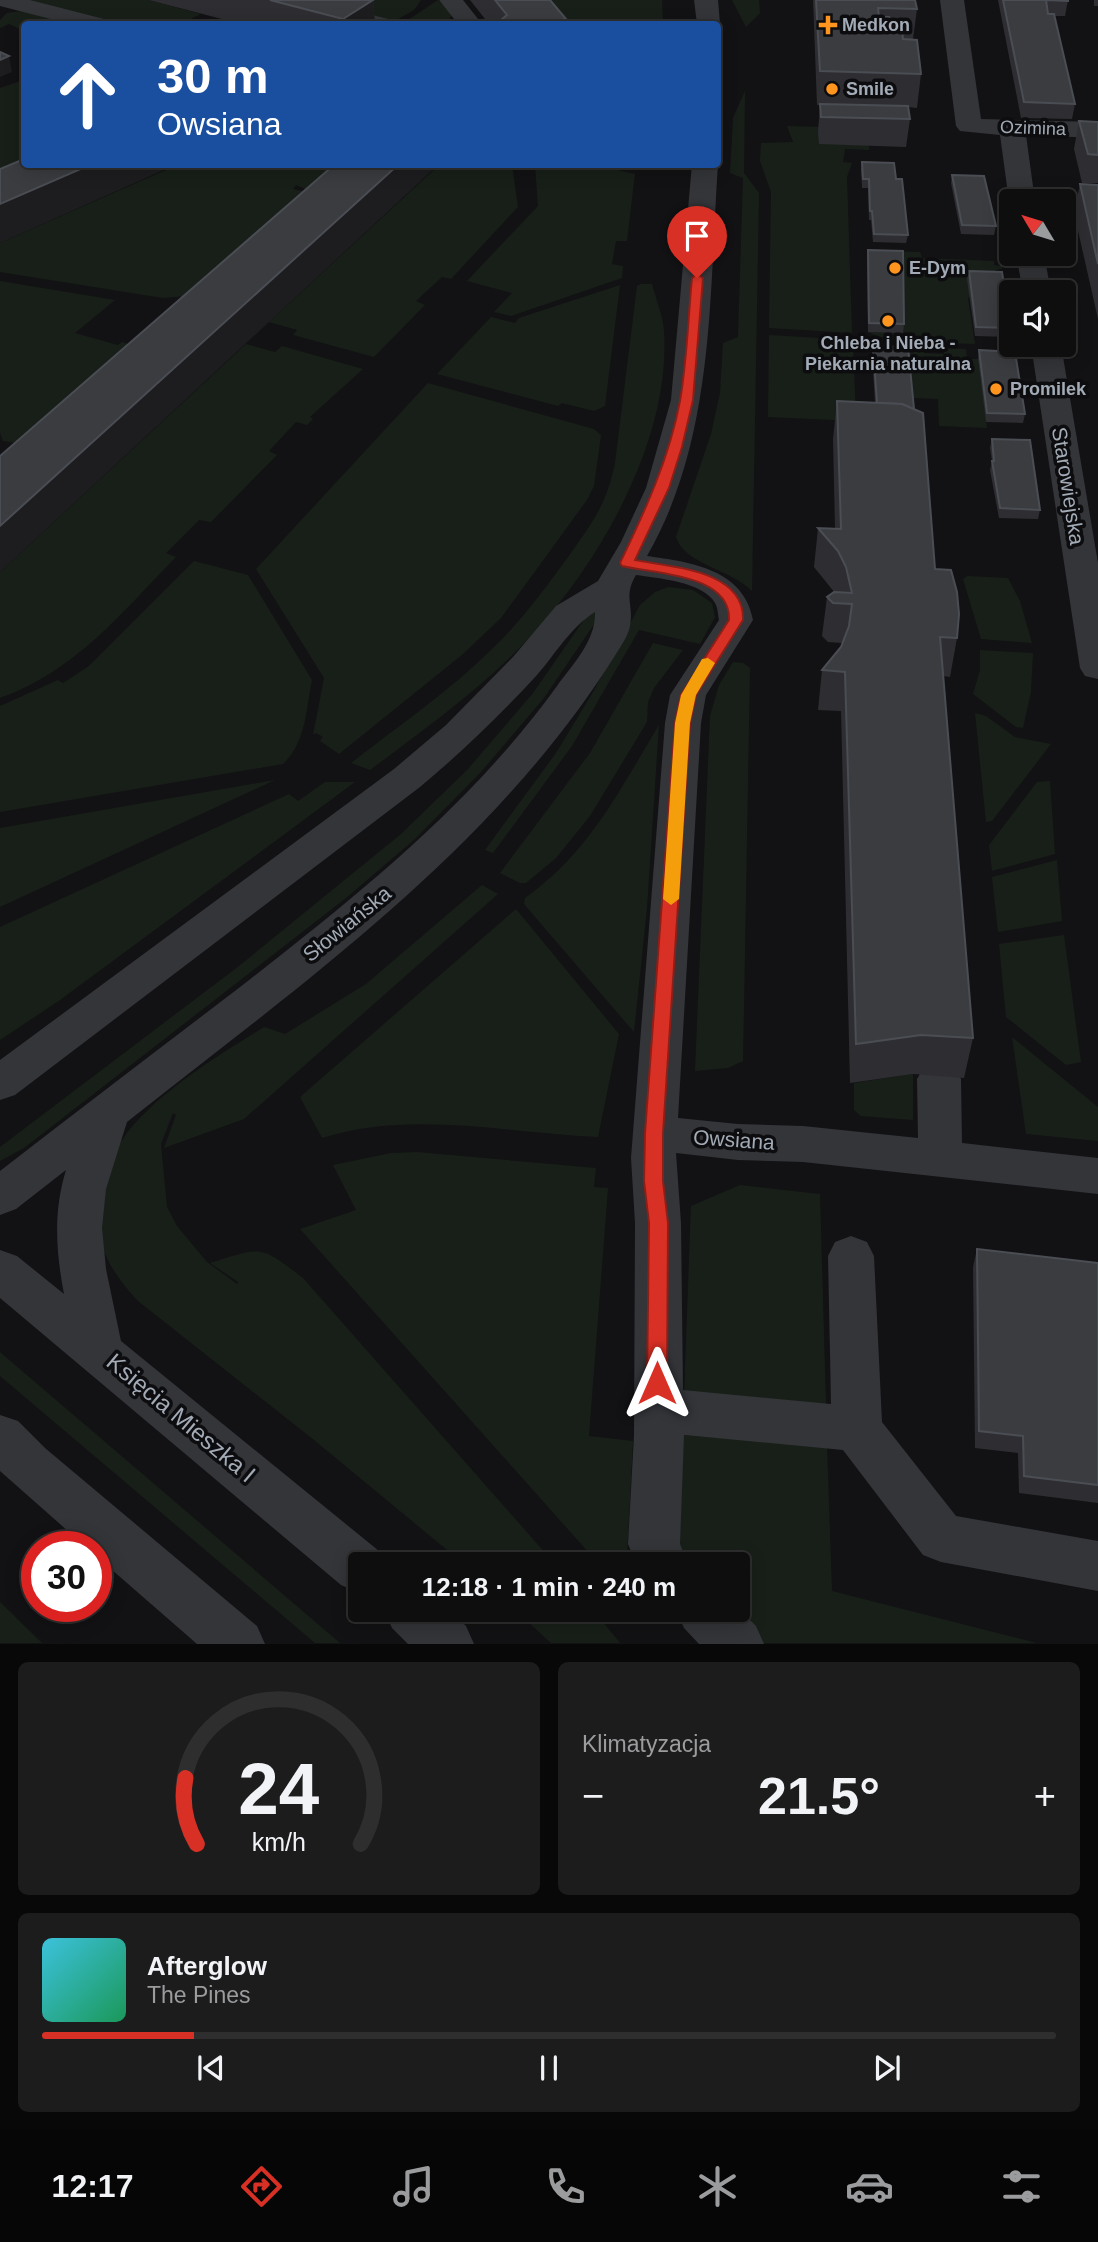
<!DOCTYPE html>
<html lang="pl">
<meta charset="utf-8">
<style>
body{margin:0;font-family:Helvetica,sans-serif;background:#1c1c1d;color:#f1f3f6;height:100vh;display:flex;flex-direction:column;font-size:26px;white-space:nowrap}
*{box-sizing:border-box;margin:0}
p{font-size:23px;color:#9b9c9e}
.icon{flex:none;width:38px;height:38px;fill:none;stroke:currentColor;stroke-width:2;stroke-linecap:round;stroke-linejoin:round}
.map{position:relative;height:1644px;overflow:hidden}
.sheet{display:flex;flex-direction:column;gap:18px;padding:18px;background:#080808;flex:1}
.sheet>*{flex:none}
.guide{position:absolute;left:21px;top:21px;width:700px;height:147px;border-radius:7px;box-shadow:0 4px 18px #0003,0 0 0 2px #2e2e2f;background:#1a4fa0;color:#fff;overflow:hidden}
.needle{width:46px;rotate:308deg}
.controls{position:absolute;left:999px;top:189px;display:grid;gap:14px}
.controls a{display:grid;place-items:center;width:77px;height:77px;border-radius:7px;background:#0e0e0f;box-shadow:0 4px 18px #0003,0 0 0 2px #2e2e2f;font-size:35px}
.speed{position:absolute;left:21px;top:1531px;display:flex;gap:14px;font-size:35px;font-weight:700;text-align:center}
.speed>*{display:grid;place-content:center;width:91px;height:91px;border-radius:50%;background:#0e0e0f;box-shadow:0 4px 18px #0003,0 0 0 2px #2e2e2f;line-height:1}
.speed .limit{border:10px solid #d22;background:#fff;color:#111}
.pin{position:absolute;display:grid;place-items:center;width:60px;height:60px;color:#fff;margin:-72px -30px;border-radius:50% 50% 50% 0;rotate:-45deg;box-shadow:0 0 7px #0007}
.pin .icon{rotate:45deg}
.me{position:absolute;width:77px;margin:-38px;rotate:0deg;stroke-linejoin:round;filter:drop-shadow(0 0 5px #0008)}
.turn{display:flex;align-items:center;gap:24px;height:147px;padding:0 21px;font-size:32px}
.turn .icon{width:91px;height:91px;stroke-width:2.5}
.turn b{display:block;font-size:49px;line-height:60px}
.big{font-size:52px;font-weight:800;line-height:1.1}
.sheet .tile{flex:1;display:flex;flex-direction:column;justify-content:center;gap:10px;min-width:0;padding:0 24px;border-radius:10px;background:#1c1c1d}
.sheet .dial{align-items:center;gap:0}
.dial svg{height:182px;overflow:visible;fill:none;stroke:#2e2e2f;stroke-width:7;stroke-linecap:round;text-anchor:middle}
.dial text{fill:#f1f3f6;stroke:none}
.song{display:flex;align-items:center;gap:21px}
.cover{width:84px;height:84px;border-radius:10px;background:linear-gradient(135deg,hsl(190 70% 55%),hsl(150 70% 35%))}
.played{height:7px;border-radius:4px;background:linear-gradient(90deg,#d93025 15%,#2e2e2f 15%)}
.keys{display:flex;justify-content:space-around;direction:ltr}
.heat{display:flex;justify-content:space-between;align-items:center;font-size:38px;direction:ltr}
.sheet .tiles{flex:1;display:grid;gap:18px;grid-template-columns:1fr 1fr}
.tile:last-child{grid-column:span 2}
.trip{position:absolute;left:348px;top:1552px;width:402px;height:70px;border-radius:7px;background:#0e0e0f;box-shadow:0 4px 18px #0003,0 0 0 2px #2e2e2f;font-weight:800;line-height:70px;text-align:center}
.tab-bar{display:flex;height:112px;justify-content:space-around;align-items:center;background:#060606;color:#9b9c9e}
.tab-bar .icon{width:49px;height:49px}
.tab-bar .on{color:#d93025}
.tab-bar b{font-size:32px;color:#f1f3f6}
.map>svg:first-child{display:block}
.green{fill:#181f18}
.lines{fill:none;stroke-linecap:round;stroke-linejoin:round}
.minor{fill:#333539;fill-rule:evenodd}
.wall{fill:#2e2e32}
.shaded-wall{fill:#1d1d20}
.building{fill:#3a3c40;stroke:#4a4d53;stroke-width:2}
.route{fill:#d93025;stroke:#8d1f18;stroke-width:2}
.slow{fill:#f59e0b}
.poi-dot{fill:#ff951f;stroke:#0d0d0f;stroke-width:2.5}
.labels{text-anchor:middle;stroke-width:7;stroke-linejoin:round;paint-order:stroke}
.far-poi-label{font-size:18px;font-weight:bold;fill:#a2abb6;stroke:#0d0d0f;text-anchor:start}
.far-street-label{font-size:18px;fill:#a2abb6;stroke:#0d0d0f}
.street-label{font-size:21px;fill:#a2abb6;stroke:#0d0d0f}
.near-street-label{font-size:24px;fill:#a2abb6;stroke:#0d0d0f}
</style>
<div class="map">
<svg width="1098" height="1644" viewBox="0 0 1098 1644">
<rect width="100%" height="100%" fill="#121214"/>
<!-- green -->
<g class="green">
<polygon points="20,0 149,0 201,14 180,24 113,24"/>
<polygon points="316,0 421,0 414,10 391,23"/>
<polygon points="438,0 452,15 447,23 402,24"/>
<polygon points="523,0 662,0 663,23 543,24"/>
<polygon points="732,0 759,0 760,13 746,27"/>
<polygon points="22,11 39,12 83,24 24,24 24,31 9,24 0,28 0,20 7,13"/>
<polygon points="24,80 24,164 0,189 0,88"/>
<path d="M745,91L744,173L759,193L752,591C731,569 685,565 676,537L711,434L720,393L723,343L738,337L743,178L730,173L733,118Z"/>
<polygon points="787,126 857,128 869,146 869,150 845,149 843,162 852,163 847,177 852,333 769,328 771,192 760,161 761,143 793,142"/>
<polygon points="177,165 343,165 312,192 296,185 293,189 310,193 186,296 163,298 0,272 0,243"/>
<polygon points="439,165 512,165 518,207 451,279 442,277 416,301 425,305 374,357 293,335 297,330 269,322"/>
<polygon points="535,165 597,165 635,174 627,241 616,241 612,264 623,266 622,278 511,316 494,312 512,293 467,281 538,206"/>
<path d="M882,251L920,252L922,258L994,261V265L1002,266V269L995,270V280L968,298L975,344C942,343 895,346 868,332Z"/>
<polygon points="0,281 115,300 75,333 118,345 122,342 132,345 23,444 3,441 0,432"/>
<path d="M641,284H652C656,299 663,316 664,331C671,437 603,557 534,633C486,685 426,728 370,770L351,763C398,726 450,691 493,648C521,621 545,589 568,557C592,523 607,504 615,463L637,286Z"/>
<polygon points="620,285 605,406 594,411 562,403 558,406 437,374 491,317 515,323 519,318"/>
<polygon points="769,335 853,340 856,421 768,417"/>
<path d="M246,344L275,352L282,346L363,369L310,417L313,419L307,425L296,422L269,451L277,455L211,522L199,520L166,553L176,557C120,614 77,670 0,698V572Z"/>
<polygon points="871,346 923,349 924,353 944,354 944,348 966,349 967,359 978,359 987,428 939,426 938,399 913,398 911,376 872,354"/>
<polygon points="428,383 594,429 601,435 594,486 587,500 501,618 463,654 339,754 320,741 323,737 316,733 313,735 324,678 256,569"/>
<path d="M194,561L248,575L312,680C306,709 306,743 283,764L0,812V706L58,680L63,683L89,666Z"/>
<polygon points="967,576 1008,578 1020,601 1032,643 981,639 963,579"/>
<polygon points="668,587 693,590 712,603 715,617 700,644 639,630 572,746 493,853 485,850 556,753 593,692 640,605 655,592"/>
<polygon points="595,611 599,617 544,698 481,772 415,839 346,898 24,1148 0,1161 0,1147 239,966 401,834 468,769 533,693 588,614"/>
<polygon points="653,643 683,650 654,688 648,702 647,722 590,816 556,858 526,883 520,883 500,873 590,753"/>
<polygon points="980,650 1033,653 1031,692 1023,728 1016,727 973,694 980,670"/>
<polygon points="733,662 743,663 750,668 743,1061 728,1068 695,1071 710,716 719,685"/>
<polygon points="975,713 986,716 1015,737 1051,744 992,821 986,822"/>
<path d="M659,725L647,908L634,1032L524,904L525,898C589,853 619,791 659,725Z"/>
<polygon points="275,780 0,907 0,828"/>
<polygon points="1050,781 1055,854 992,871 989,845 1037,782"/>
<polygon points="325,782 355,782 60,1000 0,1040 0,927 289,794 298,801"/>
<polygon points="1057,860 1062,921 998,932 992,877"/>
<path d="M482,885L498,894L244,1119L164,1148L176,1115L173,1113L161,1144L167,1207L177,1226L207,1262L237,1284L238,1282L210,1263C262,1247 259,1244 303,1278L555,1564H464L314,1440L138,1301C117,1279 96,1249 98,1216C99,1208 103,1198 105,1190C109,1177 110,1161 117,1149C141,1102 220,1054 264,1027L285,1034L366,984Z"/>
<path d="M516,909L619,1034L598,1137C506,1133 412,1110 322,1138L300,1097Z"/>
<polygon points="1064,935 1081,1062 1066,1065 1006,1017 999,944"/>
<polygon points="1012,1037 1098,1107 1098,1141 1026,1134"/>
<polygon points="913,1074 913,1120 861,1116 854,1110 854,1083"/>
<polygon points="417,1152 596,1168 594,1187 608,1188 589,1436 633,1441 627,1557 634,1564 599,1564 300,1229 356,1210 333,1165 391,1153"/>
<polygon points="740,1185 820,1194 826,1404 684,1395 691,1206"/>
<polygon points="0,1352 340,1643 315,1643 0,1376"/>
<polygon points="680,1435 827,1446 832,1591 1037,1643 757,1643 738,1610 738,1564 684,1564 680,1554"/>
<polygon points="0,1602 42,1643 0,1643"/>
<polygon points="515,1610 593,1610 620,1643 551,1643"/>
</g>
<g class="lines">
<!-- minor -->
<g class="minor">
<polygon points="0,0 30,0 104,19 108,24 70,24 0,6"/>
<polygon points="274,0 314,0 388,19 392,24 354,24 278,5"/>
<polygon points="439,0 463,0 482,24 458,24"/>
<polygon points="694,0 718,0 720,24 718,27 718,24 697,24"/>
<polygon points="940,0 964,0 981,119 1098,122 1098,138 1026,135 1035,201 1012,201 1012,205 1009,201 1000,135 960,131 956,126"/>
<path d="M718,163V164C709,295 715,438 647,556C690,562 744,569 753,620L706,695L701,723L678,1118L738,1124L803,1126L918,1138L917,1079L924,1067L939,1062L954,1067L961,1079L962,1143L1098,1158V1194L803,1162L738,1160L676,1153L681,1223L683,1390L831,1404L828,1256L835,1242L851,1236L867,1242L874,1256L882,1422L956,1516L1098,1541V1591L941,1562L923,1555L843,1450L684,1435L680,1544L688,1564H636L628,1544L634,1435L635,1223L631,1158L665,723L670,695L719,620C718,615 718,608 715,603C704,582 657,578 636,575C623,597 634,604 630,626C628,636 621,646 616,654C494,849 304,982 127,1122L106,1189L102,1228L106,1269L121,1341L379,1551L385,1564H360V1593L341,1585L0,1298V1250L17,1256L64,1294C56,1252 53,1212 66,1170L16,1209L0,1215V1171C81,1108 163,1046 244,984C358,895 471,805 557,686C573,664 596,641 595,612C570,628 556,653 537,675C500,715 462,752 420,787L15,1095L0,1100V1060L394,769L446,725L513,657L556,606L598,581L621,542L646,488L671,400L692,164Z"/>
<polygon points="1016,254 1044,254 1051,292 1023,292"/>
<polygon points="1031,345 1061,345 1098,563 1098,679 1085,676 1080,668"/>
<polygon points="0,1415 18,1421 45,1448 257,1626 265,1644 197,1644 96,1556 96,1547 86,1547 0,1471"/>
<polygon points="738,1608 756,1626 764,1644 699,1644 684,1628 676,1610"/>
<polygon points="384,1610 449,1610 466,1626 474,1644 408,1644 392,1628"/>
</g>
</g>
<!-- wall -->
<g class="wall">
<polygon points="149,0 373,0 375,24 241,24"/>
<polygon points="470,0 550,0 566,24 489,24"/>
<polygon points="813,0 917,9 913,39 921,74 917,108 908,107 910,119 906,147 819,144 818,132 820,105 817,105"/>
<polygon points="998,0 1068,0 1065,16 1054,16 1075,104 1072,119 1021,118"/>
<rect x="1094" y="0" width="4" height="6"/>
<polygon points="1079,121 1098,122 1098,183 1082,183 1074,149"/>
<polygon points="862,162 896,179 908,235 906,243 873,242 871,220 869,220 868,188 862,188 861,170"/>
<polygon points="952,175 996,226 994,235 961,234 951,183"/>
<polygon points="1080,184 1098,185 1098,319 1074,213"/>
<polygon points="868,250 904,324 903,333 868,332 867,258"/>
<polygon points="969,271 1011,328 1010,337 975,336 967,279"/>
<polygon points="873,346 914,409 935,569 957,638 950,677 943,676 973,1038 964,1078 913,1074 850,1083 841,711 818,710 822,670 841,647 842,643 828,642 822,636 827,597 835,593 814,567 818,528 835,529 833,439 837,401 875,403 872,354"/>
<polygon points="979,350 1025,414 1023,423 986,422 978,359"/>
<polygon points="992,439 1040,510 1038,519 999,518 990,470 992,461 990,448"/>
<polygon points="977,1249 1098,1263 1098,1503 1019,1493 1018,1453 975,1448 973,1267"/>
</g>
<!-- shaded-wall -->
<g class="shaded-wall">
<polygon points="373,0 375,24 344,24 343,19"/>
<polygon points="566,19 566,24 553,24 557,21"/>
<polygon points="9,56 12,72 0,77 0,60"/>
<polygon points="92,164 177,164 0,243 0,204"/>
<polygon points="399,164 439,164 0,572 0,526"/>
</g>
<!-- building -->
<g class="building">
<polygon points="270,0 373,0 343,19"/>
<polygon points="495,0 550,0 566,19 557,21 553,24 496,24 507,15"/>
<polygon points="816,0 915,0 917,9 878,8 879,17 889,17 890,28 902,28 903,39 917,40 921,74 820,71"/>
<polygon points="1003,0 1068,0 1068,1 1046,0 1048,14 1054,14 1075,104 1024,102"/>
<polygon points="0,52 9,56 0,60"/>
<polygon points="820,104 908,106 910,119 821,117"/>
<polygon points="1079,121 1098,122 1098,155 1088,154"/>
<polygon points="24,159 24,164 92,164 0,204 0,169"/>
<polygon points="862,162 894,163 896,179 902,179 908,235 874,234 872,211 870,211 869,179 863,179"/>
<polygon points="335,164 399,164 0,526 0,456"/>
<polygon points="952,175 984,176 996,226 962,225"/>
<polygon points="1080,184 1098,185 1098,264"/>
<polygon points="868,250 903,251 904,324 869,323"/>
<polygon points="969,271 1002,272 1011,328 976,327"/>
<polygon points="873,346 908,347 914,409 902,404 877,403"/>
<polygon points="979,350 1015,352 1025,414 987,413"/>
<polygon points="837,401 902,404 923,413 935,569 951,570 957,592 959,614 957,638 940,637 973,1038 921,1035 856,1044 845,672 822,670 841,647 849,626 852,604 833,603 827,597 834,592 852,593 846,567 838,551 818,528 841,529"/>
<polygon points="992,439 1030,440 1040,510 1000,508 992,461 994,461"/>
<polygon points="977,1249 1098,1263 1098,1485 1024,1476 1023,1436 979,1431"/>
</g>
<!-- route -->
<path class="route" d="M697,274L703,278L693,400L682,447L669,488L635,560C671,567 745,570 743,620L696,695L690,723L663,1133V1181L668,1223L667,1383L664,1390L657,1392L650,1390L647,1383L649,1223L644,1181L645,1133L675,723L681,695L729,620C731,574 655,574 622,566L620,563C645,511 669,459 680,401C687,361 688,319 692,278Z"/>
<!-- slow -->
<polygon class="slow" points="708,658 715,663 696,695 690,723 679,899 671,905 663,899 675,723 681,695 702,659"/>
<!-- markers -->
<g class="poi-dot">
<path d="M824.5 14.5h7v7h7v7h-7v7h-7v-7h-7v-7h7z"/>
<circle cx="832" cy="89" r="7"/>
<circle cx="895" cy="268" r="7"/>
<circle cx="888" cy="321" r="7"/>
<circle cx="996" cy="389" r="7"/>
</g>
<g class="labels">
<!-- far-poi labels -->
<g class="far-poi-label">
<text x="842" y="31">Medkon</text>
<text x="846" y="95">Smile</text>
<text x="909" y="274">E-Dym</text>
<text x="888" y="349" text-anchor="middle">Chleba i Nieba -<tspan x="888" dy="21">Piekarnia naturalna</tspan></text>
<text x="1010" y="395">Promilek</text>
</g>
<!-- far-street labels -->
<g class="far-street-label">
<text transform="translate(1033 128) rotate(2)" y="6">Ozimina</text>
</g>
<!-- street labels -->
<g class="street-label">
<text transform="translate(1068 486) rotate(81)" y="7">Starowiejska</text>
<text transform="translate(347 924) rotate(-39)" y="7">Słowiańska</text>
<text transform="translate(734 1140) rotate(4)" y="7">Owsiana</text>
</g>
<!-- near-street labels -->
<g class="near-street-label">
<text transform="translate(181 1418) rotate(40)" y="8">Księcia Mieszka I</text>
</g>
</g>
</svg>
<div class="controls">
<a><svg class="needle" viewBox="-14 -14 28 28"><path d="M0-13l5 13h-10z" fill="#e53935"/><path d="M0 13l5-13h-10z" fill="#9b9c9e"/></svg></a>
<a><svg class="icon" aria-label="sound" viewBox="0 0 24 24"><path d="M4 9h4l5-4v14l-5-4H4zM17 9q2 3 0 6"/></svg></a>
</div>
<div class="speed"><div class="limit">30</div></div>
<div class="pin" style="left:697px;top:278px;background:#d93025"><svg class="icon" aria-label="arrive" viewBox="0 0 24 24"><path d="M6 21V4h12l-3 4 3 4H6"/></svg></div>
<svg class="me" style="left:657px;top:1383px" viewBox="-20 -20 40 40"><path d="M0-17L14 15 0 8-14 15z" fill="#d93025" stroke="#fff" stroke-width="4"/></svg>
<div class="trip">12:18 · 1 min · 240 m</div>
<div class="guide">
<div class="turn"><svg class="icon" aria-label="ahead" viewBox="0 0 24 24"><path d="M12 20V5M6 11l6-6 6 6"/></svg><div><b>30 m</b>Owsiana</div></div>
</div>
</div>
<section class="sheet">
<div class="tiles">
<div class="tile dial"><svg viewBox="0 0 100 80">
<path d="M14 69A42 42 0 1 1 86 69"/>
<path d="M14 69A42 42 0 0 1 9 40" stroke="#d93025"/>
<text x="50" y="56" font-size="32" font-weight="700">24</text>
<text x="50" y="72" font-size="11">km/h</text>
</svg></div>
<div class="tile"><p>Klimatyzacja</p>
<div class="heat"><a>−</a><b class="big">21.5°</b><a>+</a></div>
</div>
<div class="tile">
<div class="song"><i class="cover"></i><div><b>Afterglow</b><p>The Pines</p></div></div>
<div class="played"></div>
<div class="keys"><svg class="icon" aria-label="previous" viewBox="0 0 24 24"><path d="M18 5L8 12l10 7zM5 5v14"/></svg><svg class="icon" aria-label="pause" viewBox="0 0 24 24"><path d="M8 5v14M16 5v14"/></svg><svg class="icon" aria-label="next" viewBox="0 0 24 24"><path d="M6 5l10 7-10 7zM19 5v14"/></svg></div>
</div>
</div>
</section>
<nav class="tab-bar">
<b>12:17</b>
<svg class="icon on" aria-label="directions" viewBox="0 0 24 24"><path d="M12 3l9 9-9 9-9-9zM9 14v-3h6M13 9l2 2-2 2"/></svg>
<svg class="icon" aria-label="music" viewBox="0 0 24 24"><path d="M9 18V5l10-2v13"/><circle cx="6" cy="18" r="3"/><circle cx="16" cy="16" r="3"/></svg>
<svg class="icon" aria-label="phone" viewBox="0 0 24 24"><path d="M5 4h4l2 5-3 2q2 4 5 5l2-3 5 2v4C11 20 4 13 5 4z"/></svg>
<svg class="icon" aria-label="climate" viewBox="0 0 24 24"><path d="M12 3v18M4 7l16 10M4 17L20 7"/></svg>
<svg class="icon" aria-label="car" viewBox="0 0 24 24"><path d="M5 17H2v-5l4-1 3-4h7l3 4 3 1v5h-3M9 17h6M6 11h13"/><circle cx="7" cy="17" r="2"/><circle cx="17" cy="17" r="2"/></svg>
<svg class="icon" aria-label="filters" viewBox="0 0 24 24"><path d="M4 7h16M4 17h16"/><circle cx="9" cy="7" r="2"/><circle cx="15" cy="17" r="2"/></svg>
</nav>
